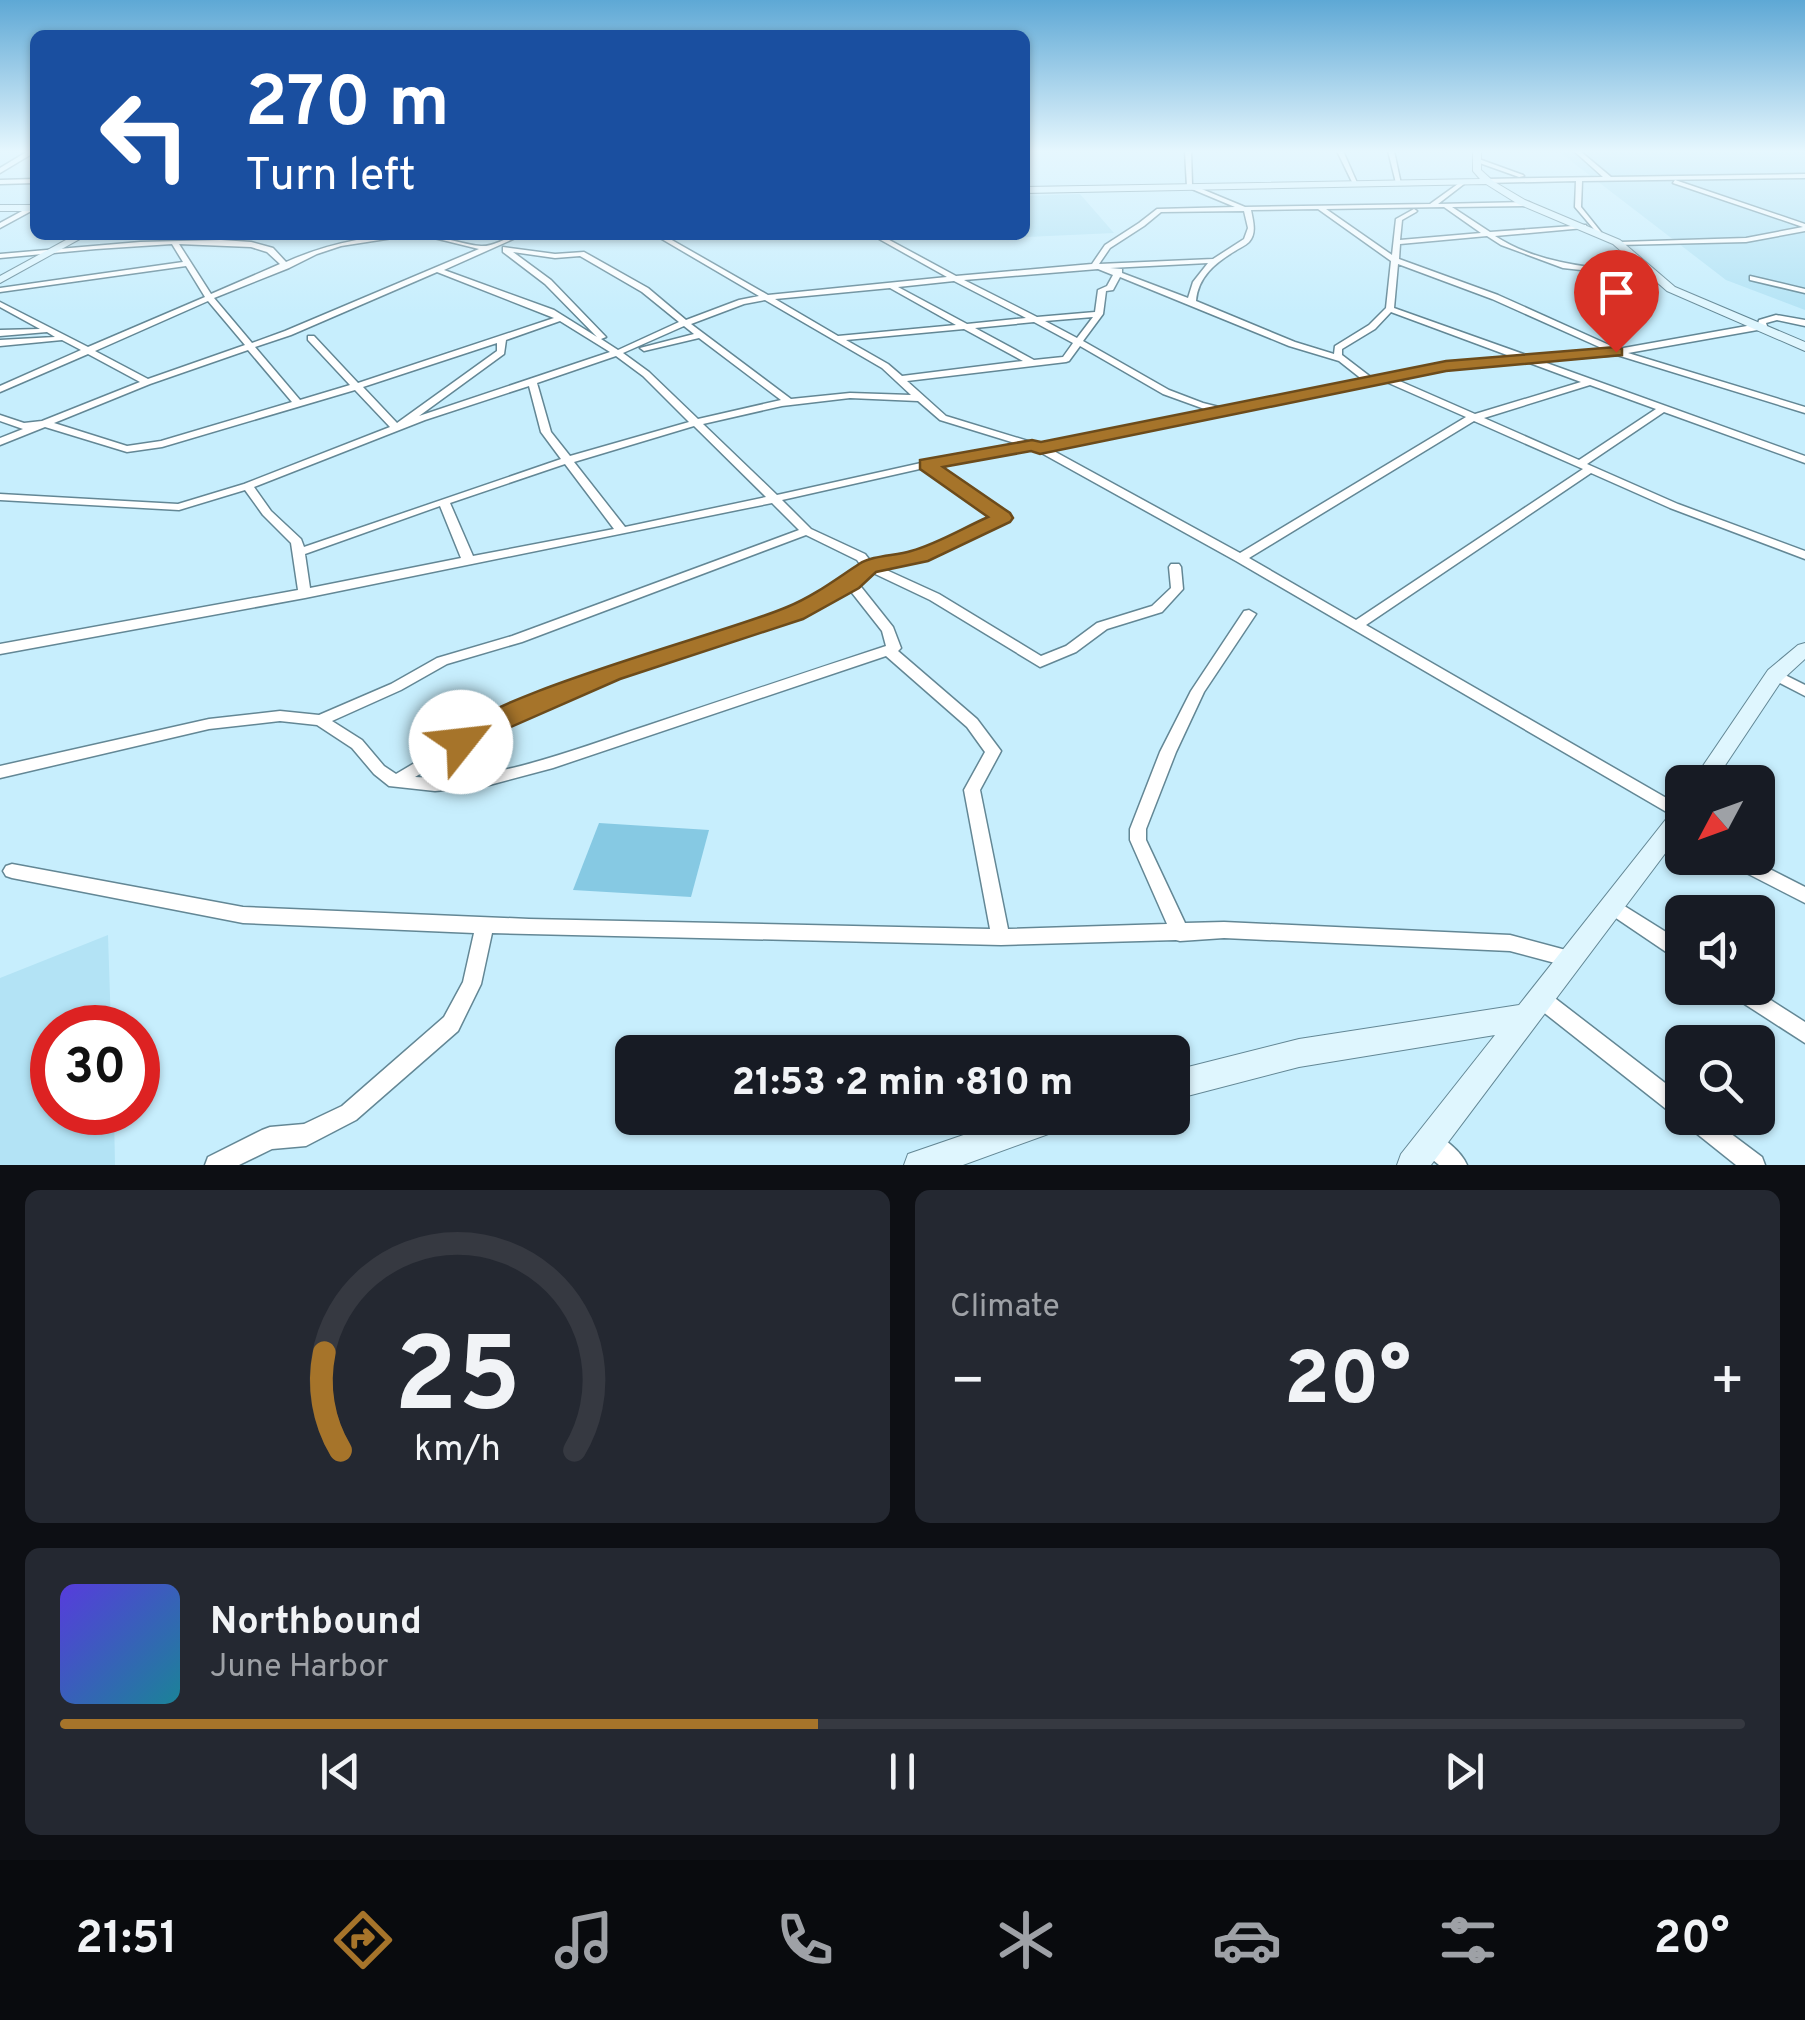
<!DOCTYPE html>
<meta charset="utf-8">
<style>
body{margin:0;font-family:Overpass,sans-serif;background:#242831;color:#f1f3f6;height:100vh;display:flex;flex-direction:column;font-size:38px;white-space:nowrap}
*{box-sizing:border-box;margin:0}
p{font-size:32px;color:#9ea1a6}
.icon{flex:none;width:55px;height:55px;fill:none;stroke:currentColor;stroke-width:2;stroke-linecap:round;stroke-linejoin:round}
.map{position:relative;height:1165px;overflow:hidden}
.details{display:flex;flex-direction:column;gap:25px;padding:25px;background:#0d0f14;flex:1}
.details>*{flex:none}
.top-card{position:absolute;left:30px;top:30px;width:1000px;height:210px;border-radius:15px;box-shadow:0 2px 8px #0004;background:#1a4fa0;color:#fff;overflow:hidden}
.needle{width:65px;rotate:229deg}
.fabs{position:absolute;left:1665px;top:765px;display:grid;gap:20px}
.fabs a{display:grid;place-items:center;width:110px;height:110px;border-radius:15px;background:#171b24;box-shadow:0 2px 8px #0004;font-size:50px}
.speed{position:absolute;left:30px;top:1005px;display:flex;gap:20px;font-size:50px;font-weight:700;text-align:center}
.speed>*{display:grid;place-content:center;width:130px;height:130px;border-radius:50%;background:#171b24;box-shadow:0 2px 8px #0004;line-height:1}
.speed .limit{border:15px solid #d22;background:#fff;color:#111}
.pin{position:absolute;display:grid;place-items:center;width:85px;height:85px;color:#fff;margin:-102px -42px;border-radius:50% 50% 50% 0;rotate:-45deg;box-shadow:0 0 10px #0007}
.pin .icon{rotate:45deg}
.me{position:absolute;width:110px;margin:-55px;rotate:61deg;stroke-linejoin:round;filter:drop-shadow(0 0 8px #0008)}
.turn{display:flex;align-items:center;gap:35px;height:210px;padding:0 50px;font-size:45px}
.turn .icon{width:130px;height:130px;stroke-width:2.5}
.turn b{display:block;font-size:70px;line-height:85px}
.big{font-size:75px;font-weight:800;line-height:1.1}
.details .tile{flex:1;display:flex;flex-direction:column;justify-content:center;gap:15px;min-width:0;padding:0 35px;border-radius:15px;background:#242831}
.details .dial{align-items:center;gap:0}
.dial svg{height:260px;overflow:visible;fill:none;stroke:#363941;stroke-width:7;stroke-linecap:round;text-anchor:middle}
.dial text{fill:#f1f3f6;stroke:none}
.song{display:flex;align-items:center;gap:30px}
.cover{width:120px;height:120px;border-radius:15px;background:linear-gradient(135deg,hsl(250 70% 55%),hsl(190 70% 35%))}
.played{height:10px;border-radius:5px;background:linear-gradient(90deg,#a6742a 45%,#363941 45%)}
.keys{display:flex;justify-content:space-around;direction:ltr}
.heat{display:flex;justify-content:space-between;align-items:center;font-size:55px;direction:ltr}
.details .tiles{flex:1;display:grid;gap:25px;grid-template-columns:1fr 1fr}
.tile:last-child{grid-column:span 2}
.trip{position:absolute;left:615px;top:1035px;width:575px;height:100px;border-radius:15px;background:#171b24;box-shadow:0 2px 8px #0004;font-weight:800;line-height:100px;text-align:center}
.tabs{display:flex;height:160px;justify-content:space-around;align-items:center;background:#090b0e;color:#9ea1a6}
.tabs .icon{width:70px;height:70px}
.tabs .current{color:#a6742a}
.tabs b{font-size:45px;color:#f1f3f6}
.map>svg:first-child{display:block}
.built{fill:#b3e3f5}
.green{fill:#86c9e3}
.lines{fill:none;stroke-linecap:round;stroke-linejoin:round}
.street-casing{stroke:#638795;stroke-width:3}
.secondary-casing{stroke:#638795;stroke-width:2}
.street{fill:#fff;fill-rule:evenodd}
.secondary{fill:#dff6fe;fill-rule:evenodd}
.route{fill:#a6742a;stroke:#6c4b1b;stroke-width:2.5}
</style>
<div class="map">
<svg width="1805" height="1165" viewBox="0 0 1805 1165">
<rect width="100%" height="100%" fill="#c7eefd"/>
<!-- built -->
<g class="built">
<polygon points="1558,151 1805,151 1805,310 1726,280"/>
<polygon points="1080,194 1114,233 961,240 958,235 1025,235 1025,196"/>
<polygon points="108,935 111,1027 52,1028 52,1112 114,1113 115,1165 0,1165 0,978"/>
</g>
<!-- green -->
<polygon class="green" points="599,823 709,830 691,897 573,890"/>
<g class="lines">
<defs>
<g id="street">
<polygon points="28,151 35,152 0,173 0,168"/>
<path d="M1185,151H1191L1192,185L1245,207L1430,204L1462,181L1464,184L1438,204L1529,202L1532,204L1529,206L1452,207L1490,232L1586,225V227L1584,228L1495,236C1541,266 1598,268 1650,274L1654,276L1653,278L1563,268L1501,245L1487,236L1400,244L1399,259L1498,295L1618,349L1758,324L1759,320L1776,315L1805,320V326L1777,320L1766,323L1767,326L1763,329L1628,353L1805,407V413L1617,355L1541,361L1805,456V463L1664,412L1587,464L1678,504L1805,551V559L1670,508L1591,473L1366,625L1682,807V821L1236,561L1036,450L1031,448L936,466L965,483L1009,518L924,559L882,568L939,594L1041,656L1066,646L1097,623L1152,606L1171,588L1169,567L1171,564H1179L1181,567L1183,589L1162,612L1107,629L1076,652L1040,667L930,600L871,572L858,583L893,627L901,648L898,651L977,719L1001,751L980,790L1008,929L1167,924L1130,840V829L1160,752L1191,691L1244,611L1249,610L1256,614L1204,692L1176,752L1146,829V840L1185,923L1224,922L1510,935L1577,953L1579,959L1577,965L1570,967L1510,951L1224,938L1180,941L1176,940L1001,945L492,933L481,984L458,1031L356,1120L306,1146L272,1149L239,1165H205L208,1157L262,1130L270,1127L304,1124L342,1106L444,1017L463,982L474,933L243,923L12,878L6,876L3,871L6,866L12,864L243,907L529,919L990,929L964,790L985,752L967,727L886,656L553,768L482,787L435,791L389,786L374,774L352,748L317,725L280,721L209,729L0,778V766L209,719L280,711L319,715L391,684L437,658L512,636L799,530L772,503L305,598L0,654V644L298,590L291,543L263,515L245,490L179,510L0,500V494L178,504L244,484L390,427L355,390L162,447L127,452L45,427L0,445V438L23,429L0,421V415L24,423L42,421L140,382L88,354L0,392V386L81,350L62,340L0,346V340L55,337L47,332L0,336V330L40,329L0,307V302L88,347L205,297L186,266L0,292V288L183,262L172,244L96,249L0,258V254L140,242L221,240L251,242L273,248L286,262C327,244 368,235 412,235L341,246L317,254L289,268L214,298L252,343L285,331L479,249L422,235C442,235 461,245 481,246C495,247 508,235 522,235L444,270L554,310L597,337L545,284L503,252V247L555,254L584,252L648,288L686,320L739,300L759,296L655,235H663L768,295L947,277L872,235H880L956,276L1092,264L1105,245L1139,223L1157,209L1235,207L1187,187ZM1444,207L1481,233L1400,240L1402,220L1416,212L1417,211L1414,209L1396,219L1392,255L1326,209ZM1318,209L1391,261L1386,308L1369,325L1335,346L1334,354L1295,342L1196,301C1198,277 1215,263 1235,251C1239,248 1245,246 1249,242C1257,233 1253,221 1251,210ZM1244,211L1248,228L1244,239L1213,259L1099,264L1110,248L1144,226L1161,212ZM179,244L251,247L267,252L280,264L211,294ZM513,252L555,258L580,256L642,292L679,322L618,350L601,339L606,337L551,280ZM1208,263L1193,282L1188,298L1122,273V269L1110,268ZM1398,264L1492,299L1606,350L1529,356L1394,308ZM1098,269L1113,275L1107,286L1098,290L1095,312L1037,317L964,280ZM437,272L554,318L358,383L314,336H308V340L350,385L300,400L255,347L291,335ZM1120,277L1289,346L1339,361L1363,380L1223,408L1203,403L1169,390L1083,341L1103,314L1106,291L1113,290ZM954,281L1026,318L967,324L898,287ZM890,288L956,325L838,336L775,299ZM765,300L882,368L911,395L850,393L791,399L691,324L744,304ZM208,301L245,345L148,379L95,351ZM1391,312L1515,358L1445,363L1372,378L1342,355V349L1375,329ZM1093,317L1077,338L1045,321ZM560,321L610,352L419,416L504,354L506,340ZM1034,322L1073,343L1063,357L1034,360L975,328ZM684,326L694,334L640,348L644,351L699,338L781,400L698,419L649,372L623,353ZM964,329L1023,361L902,376L888,364L846,340ZM497,343V351L397,423L363,387ZM1080,346L1163,394L1210,411L1041,445L946,416L907,381L1066,362L1069,361ZM248,350L292,402L161,441L127,446L54,423L150,384ZM616,356L643,376L689,422L570,456L551,432L537,383ZM1527,362L1581,382L1475,414L1395,379L1445,369ZM1384,381L1466,417L1240,553L1050,449ZM1590,385L1656,409L1579,460L1484,418ZM529,386L541,432L561,459L304,547L301,539L271,511L254,487L425,420ZM850,398L918,401L940,420L1018,444L939,459L777,495L703,424L782,406ZM1474,421L1583,469L1356,620L1249,558ZM694,426L766,497L625,527L574,462ZM565,464L614,529L473,556L450,503ZM924,468L957,487L995,517L916,553L872,563L865,554L811,529L782,500ZM440,506L461,558L310,588L305,554ZM806,535L857,560L862,567L847,580L790,610L606,670L489,719L396,774L384,766L362,740L332,721L401,690L447,664L522,642ZM849,589L882,631L886,646C806,672 726,699 646,726C572,750 495,783 415,777L499,727L616,676L800,616Z"/>
<polygon points="1337,151 1343,151 1358,185 1353,184"/>
<polygon points="1388,151 1394,151 1401,184 1396,183"/>
<polygon points="1574,151 1580,151 1611,177 1805,174 1805,178 1582,181 1581,207 1601,232 1598,234 1575,207 1576,181 1486,183 1483,181 1486,179 1603,177"/>
<polygon points="1476,158 1523,175 1524,176 1519,177 1474,161"/>
<polygon points="35,179 35,183 0,184 0,180"/>
<polygon points="1675,180 1805,224 1805,231 1746,242 1618,245 1616,244 1620,242 1746,238 1803,227 1673,183"/>
<polygon points="35,204 35,209 0,228 0,223"/>
<polygon points="1750,276 1805,289 1805,293 1750,280"/>
<polygon points="1775,670 1805,685 1805,696 1770,678 1768,675 1770,672"/>
<polygon points="1725,858 1748,858 1805,887 1805,903 1727,863"/>
<polygon points="1610,897 1682,942 1682,960 1675,958 1604,910 1601,905 1604,900"/>
<polygon points="1726,988 1752,988 1805,1022 1805,1043 1729,994"/>
<polygon points="1540,989 1547,992 1682,1096 1682,1118 1710,1118 1762,1157 1765,1165 1736,1165 1686,1125 1683,1119 1675,1116 1533,1004 1530,998 1533,992"/>
<path d="M1429,1131C1443,1137 1461,1151 1467,1165H1439L1421,1150L1418,1142L1421,1134Z"/>
</g>
<g id="secondary">
<polygon points="1473,151 1481,151 1481,170 1493,181 1525,200 1620,240 1675,287 1805,342 1805,351 1667,291 1613,244 1518,204 1486,184 1025,193 1025,187 1480,179 1473,171"/>
<rect x="0" y="205" width="35" height="6"/>
<polygon points="75,235 87,235 0,283 0,276"/>
<polygon points="1805,643 1805,659 1782,680 1714,782 1692,782 1768,670 1798,645"/>
<polygon points="1682,806 1682,831 1431,1165 1397,1165 1401,1154 1495,1035 1299,1067 1172,1100 1172,1071 1299,1039 1519,1005 1674,809"/>
<polygon points="1013,1118 1070,1118 1065,1128 963,1165 904,1165 908,1154"/>
</g>
</defs>
<!-- street casing -->
<use href="#street" class="street-casing"/>
<!-- secondary casing -->
<use href="#secondary" class="secondary-casing"/>
<!-- street -->
<use href="#street" class="street"/>
<!-- secondary -->
<use href="#secondary" class="secondary"/>
</g>
<!-- sky -->
<linearGradient id="sky" x2="0" y2="1"><stop stop-color="#5ea8d5"/><stop offset="0.48" stop-color="#e6f7fe"/><stop offset="1" stop-color="#e6f7fe" stop-opacity="0"/></linearGradient>
<rect width="1805" height="315" fill="url(#sky)"/>
<!-- route -->
<path class="route" d="M1616,347L1622,349V355L1446,371L1040,454L1031,451L943,467L1010,513L1013,518L1010,522L928,561L876,572L859,588L803,619L620,679L504,730L471,749H452L448,742C473,697 728,633 787,607C814,596 836,579 859,564C873,555 895,556 911,551C937,544 963,528 988,517L920,469V460L1032,440L1041,442L1446,361Z"/>
</svg>
<div class="fabs">
<a><svg class="needle" viewBox="-14 -14 28 28"><path d="M0-13l5 13h-10z" fill="#e53935"/><path d="M0 13l5-13h-10z" fill="#9ea1a6"/></svg></a>
<a><svg class="icon" aria-label="sound" viewBox="0 0 24 24"><path d="M4 9h4l5-4v14l-5-4H4zM17 9q2 3 0 6"/></svg></a>
<a><svg class="icon" aria-label="search" viewBox="0 0 24 24"><circle cx="10" cy="10" r="6"/><path d="M15 15l6 6"/></svg></a>
</div>
<div class="speed"><div class="limit">30</div></div>
<div class="pin" style="left:1616px;top:352px;background:#d93025"><svg class="icon" aria-label="arrive" viewBox="0 0 24 24"><path d="M6 21V4h12l-3 4 3 4H6"/></svg></div>
<svg class="me" style="left:461px;top:742px" viewBox="-20 -20 40 40"><circle r="19" fill="#fff"/><path d="M0-13L10 11 0 6-10 11z" fill="#a6742a"/></svg>
<div class="trip">21:53 · 2 min · 810 m</div>
<div class="top-card">
<div class="turn"><svg class="icon" aria-label="left" viewBox="0 0 24 24"><path d="M17 20v-9H6M10 6l-5 5 5 5"/></svg><div><b>270 m</b>Turn left</div></div>
</div>
</div>
<section class="details">
<div class="tiles">
<div class="tile dial"><svg viewBox="0 0 100 80">
<path d="M14 69A42 42 0 1 1 86 69"/>
<path d="M14 69A42 42 0 0 1 9 39" stroke="#a6742a"/>
<text x="50" y="56" font-size="32" font-weight="700">25</text>
<text x="50" y="72" font-size="11">km/h</text>
</svg></div>
<div class="tile"><p>Climate</p>
<div class="heat"><a>−</a><b class="big">20°</b><a>+</a></div>
</div>
<div class="tile">
<div class="song"><i class="cover"></i><div><b>Northbound</b><p>June Harbor</p></div></div>
<div class="played"></div>
<div class="keys"><svg class="icon" aria-label="previous" viewBox="0 0 24 24"><path d="M18 5L8 12l10 7zM5 5v14"/></svg><svg class="icon" aria-label="pause" viewBox="0 0 24 24"><path d="M8 5v14M16 5v14"/></svg><svg class="icon" aria-label="next" viewBox="0 0 24 24"><path d="M6 5l10 7-10 7zM19 5v14"/></svg></div>
</div>
</div>
</section>
<nav class="tabs">
<b>21:51</b>
<svg class="icon current" aria-label="directions" viewBox="0 0 24 24"><path d="M12 3l9 9-9 9-9-9zM9 14v-3h6M13 9l2 2-2 2"/></svg>
<svg class="icon" aria-label="music" viewBox="0 0 24 24"><path d="M9 18V5l10-2v13"/><circle cx="6" cy="18" r="3"/><circle cx="16" cy="16" r="3"/></svg>
<svg class="icon" aria-label="phone" viewBox="0 0 24 24"><path d="M5 4h4l2 5-3 2q2 4 5 5l2-3 5 2v4C11 20 4 13 5 4z"/></svg>
<svg class="icon" aria-label="climate" viewBox="0 0 24 24"><path d="M12 3v18M4 7l16 10M4 17L20 7"/></svg>
<svg class="icon" aria-label="car" viewBox="0 0 24 24"><path d="M5 17H2v-5l4-1 3-4h7l3 4 3 1v5h-3M9 17h6M6 11h13"/><circle cx="7" cy="17" r="2"/><circle cx="17" cy="17" r="2"/></svg>
<svg class="icon" aria-label="filters" viewBox="0 0 24 24"><path d="M4 7h16M4 17h16"/><circle cx="9" cy="7" r="2"/><circle cx="15" cy="17" r="2"/></svg>
<b>20°</b>
</nav>
